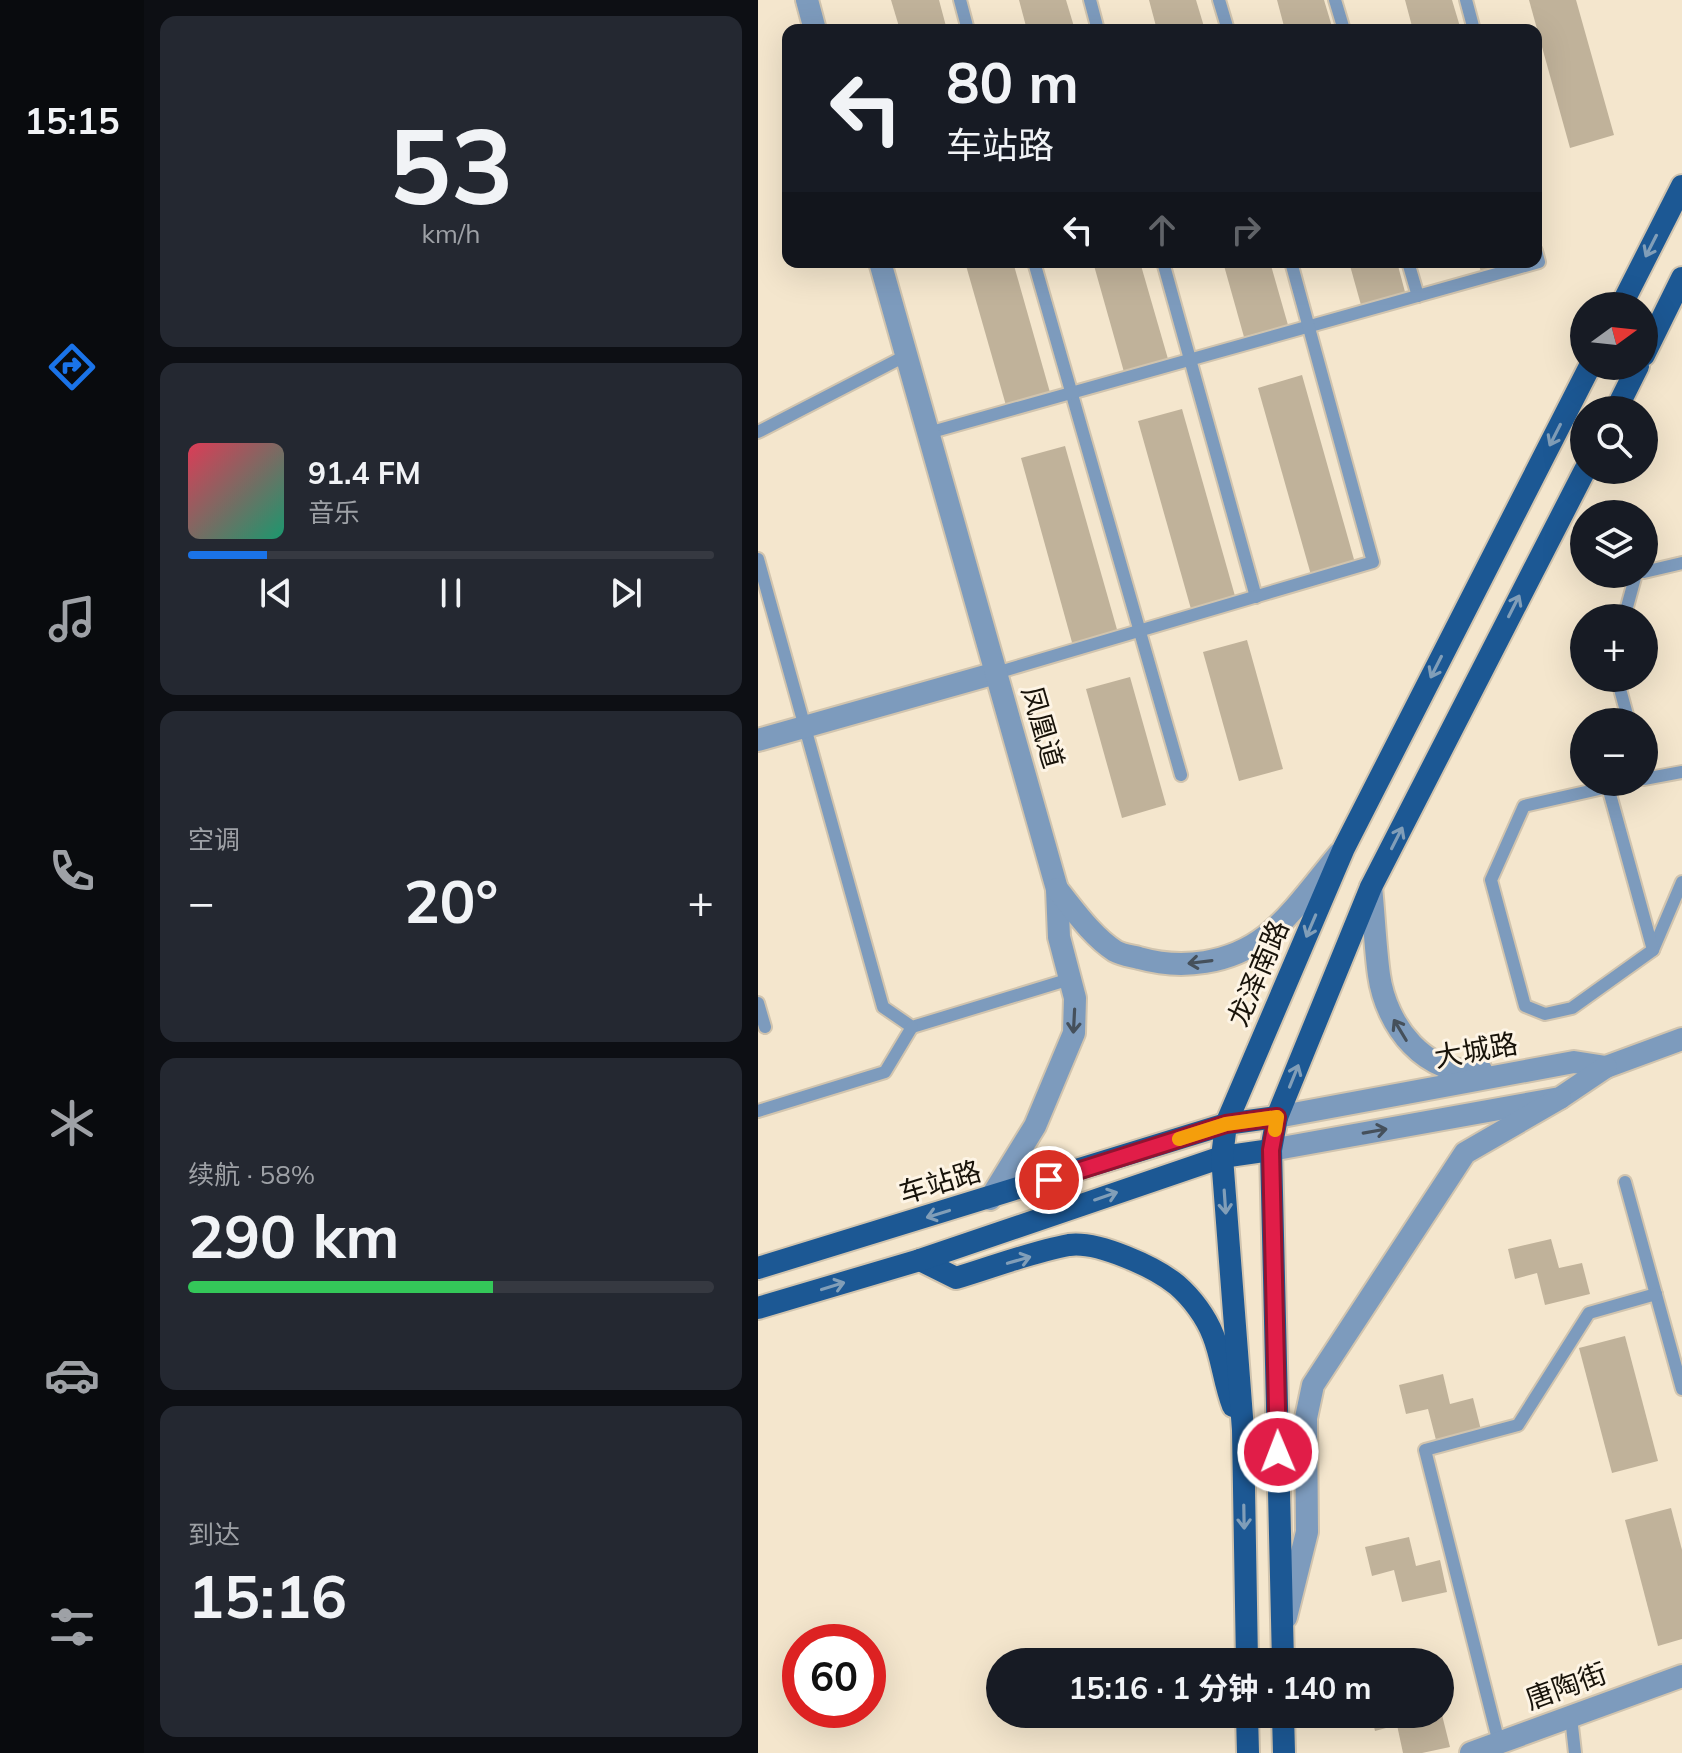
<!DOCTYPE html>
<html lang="zh">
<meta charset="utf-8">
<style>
body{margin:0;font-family:Mulish,"Noto Sans SC",sans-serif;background:#242831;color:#f1f3f6;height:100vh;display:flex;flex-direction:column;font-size:30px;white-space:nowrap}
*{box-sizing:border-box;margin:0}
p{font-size:26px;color:#9ea1a6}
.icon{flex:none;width:44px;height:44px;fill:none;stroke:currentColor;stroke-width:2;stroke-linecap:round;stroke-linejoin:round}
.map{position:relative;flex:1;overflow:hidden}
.panel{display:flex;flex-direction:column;gap:16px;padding:16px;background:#0d0f14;width:614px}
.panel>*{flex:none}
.guide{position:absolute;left:24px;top:24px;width:760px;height:244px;border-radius:16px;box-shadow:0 8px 32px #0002;background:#171b24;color:#f1f3f6;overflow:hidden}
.needle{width:52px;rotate:75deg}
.controls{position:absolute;left:812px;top:292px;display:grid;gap:16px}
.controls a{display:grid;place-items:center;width:88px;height:88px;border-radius:50%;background:#171b24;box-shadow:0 8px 32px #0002;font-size:40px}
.speed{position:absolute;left:24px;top:1624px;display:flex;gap:16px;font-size:40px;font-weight:700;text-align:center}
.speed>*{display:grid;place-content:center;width:104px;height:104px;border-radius:50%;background:#171b24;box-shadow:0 8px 32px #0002;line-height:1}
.speed .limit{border:12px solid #d22;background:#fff;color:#111}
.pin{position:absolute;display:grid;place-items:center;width:68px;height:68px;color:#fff;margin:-34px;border:4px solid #fff;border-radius:50%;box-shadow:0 2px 8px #0007}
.me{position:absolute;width:88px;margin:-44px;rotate:359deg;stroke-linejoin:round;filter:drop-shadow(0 0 6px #0008)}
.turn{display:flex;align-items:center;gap:28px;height:168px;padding:0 32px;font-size:36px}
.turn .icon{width:104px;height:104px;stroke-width:2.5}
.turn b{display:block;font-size:56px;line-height:68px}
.lanes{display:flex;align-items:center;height:76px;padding:0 32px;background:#0003;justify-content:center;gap:40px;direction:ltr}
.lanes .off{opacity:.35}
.big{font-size:60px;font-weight:700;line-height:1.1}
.panel .card{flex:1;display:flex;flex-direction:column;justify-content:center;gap:12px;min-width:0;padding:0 28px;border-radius:16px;background:#242831}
.panel .dial{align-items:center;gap:0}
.dial b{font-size:104px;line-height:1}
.song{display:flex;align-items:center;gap:24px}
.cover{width:96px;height:96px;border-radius:12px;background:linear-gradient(135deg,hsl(350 70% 55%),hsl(160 70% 35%))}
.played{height:8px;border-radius:4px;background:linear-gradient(90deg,#1a73e8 15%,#363941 15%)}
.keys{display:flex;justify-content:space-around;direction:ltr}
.heat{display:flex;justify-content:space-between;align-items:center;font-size:44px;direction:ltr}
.charge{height:12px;border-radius:6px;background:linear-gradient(90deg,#34c759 58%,#363941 0)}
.trip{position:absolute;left:228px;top:1648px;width:468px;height:80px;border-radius:40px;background:#171b24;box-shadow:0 8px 32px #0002;font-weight:700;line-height:80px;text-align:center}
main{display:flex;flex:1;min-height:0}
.menu{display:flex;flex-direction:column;width:144px;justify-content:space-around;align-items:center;background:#090b0e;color:#9ea1a6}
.menu .icon{width:56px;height:56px}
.menu .current{color:#1a73e8}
.menu b{font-size:36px;color:#f1f3f6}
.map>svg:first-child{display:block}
.building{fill:#c0b29a}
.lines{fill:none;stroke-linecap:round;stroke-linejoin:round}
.service-casing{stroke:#d1c4ae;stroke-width:16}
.minor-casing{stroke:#d1c4ae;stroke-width:26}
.tertiary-casing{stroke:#d1c4ae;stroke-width:26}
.primary-casing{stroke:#d1c4ae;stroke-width:26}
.service{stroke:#7d9bbd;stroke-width:12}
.minor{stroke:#7d9bbd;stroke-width:22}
.tertiary{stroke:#7d9bbd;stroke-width:22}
.primary{stroke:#1c5894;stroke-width:22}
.oneway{stroke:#819eb8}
.oneway2{stroke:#45505b}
.route-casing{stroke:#92132f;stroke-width:20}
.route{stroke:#e11d48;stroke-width:14}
.slow{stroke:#f59e0b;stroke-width:14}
.labels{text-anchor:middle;stroke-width:6;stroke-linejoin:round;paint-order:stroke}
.street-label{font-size:28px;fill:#18130a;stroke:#fdf4e5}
</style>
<main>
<nav class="menu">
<b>15:15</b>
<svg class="icon current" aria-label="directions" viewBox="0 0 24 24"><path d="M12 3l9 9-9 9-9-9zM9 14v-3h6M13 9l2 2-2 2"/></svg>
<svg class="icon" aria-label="music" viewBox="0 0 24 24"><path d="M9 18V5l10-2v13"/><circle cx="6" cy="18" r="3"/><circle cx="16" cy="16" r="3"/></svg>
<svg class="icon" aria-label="phone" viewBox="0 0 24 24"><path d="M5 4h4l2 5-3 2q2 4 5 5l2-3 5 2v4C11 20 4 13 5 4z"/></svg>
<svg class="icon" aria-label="climate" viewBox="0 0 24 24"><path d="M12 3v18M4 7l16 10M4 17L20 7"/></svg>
<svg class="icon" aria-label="car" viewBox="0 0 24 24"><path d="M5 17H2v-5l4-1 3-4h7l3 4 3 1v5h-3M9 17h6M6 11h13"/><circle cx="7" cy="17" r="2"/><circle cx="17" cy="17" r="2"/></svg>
<svg class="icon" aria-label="filters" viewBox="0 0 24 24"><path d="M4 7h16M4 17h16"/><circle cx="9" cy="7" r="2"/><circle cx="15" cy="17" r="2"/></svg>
</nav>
<section class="panel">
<div class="card dial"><b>53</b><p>km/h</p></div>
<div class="card">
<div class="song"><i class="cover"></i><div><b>91.4 FM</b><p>音乐</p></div></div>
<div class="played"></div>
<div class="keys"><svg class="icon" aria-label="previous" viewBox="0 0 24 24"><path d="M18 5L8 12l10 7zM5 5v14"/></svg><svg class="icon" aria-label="pause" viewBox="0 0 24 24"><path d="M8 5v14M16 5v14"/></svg><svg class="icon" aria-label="next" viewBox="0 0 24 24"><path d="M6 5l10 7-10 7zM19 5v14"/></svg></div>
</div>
<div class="card"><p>空调</p>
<div class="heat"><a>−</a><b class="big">20°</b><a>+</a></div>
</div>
<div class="card"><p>续航 · 58%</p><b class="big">290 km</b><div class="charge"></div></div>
<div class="card"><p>到达</p><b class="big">15:16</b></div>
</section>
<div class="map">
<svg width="924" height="1753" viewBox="0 0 924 1753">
<rect width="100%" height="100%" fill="#f4e6cd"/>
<!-- building -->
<g class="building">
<polygon points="133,0 181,0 189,30 142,30"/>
<polygon points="261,0 308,0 317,30 269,30"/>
<polygon points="391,0 438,0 447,30 399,30"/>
<polygon points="519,0 566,0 575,30 527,30"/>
<polygon points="647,0 694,0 703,30 655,30"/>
<polygon points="771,0 818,0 856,135 812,148"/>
<polygon points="207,262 255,262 293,396 249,409"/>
<polygon points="335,262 382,262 410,359 366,372"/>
<polygon points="465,262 512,262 530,325 486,337"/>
<polygon points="591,262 639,262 647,292 603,305"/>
<polygon points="720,262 755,262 756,263 723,272"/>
<polygon points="544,375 597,563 553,575 500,388"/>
<polygon points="424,409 477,596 433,609 380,421"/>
<polygon points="307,446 360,633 315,646 263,458"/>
<polygon points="489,640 525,769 481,781 445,652"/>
<polygon points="372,677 408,805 364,818 328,689"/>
<polygon points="793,1239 801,1268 824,1263 832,1294 787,1305 779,1273 757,1279 750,1249"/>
<polygon points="867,1336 900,1461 854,1473 821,1348"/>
<polygon points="685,1374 692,1404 715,1398 723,1430 678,1440 670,1409 648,1414 641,1385"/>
<polygon points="913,1508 924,1550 924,1639 900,1646 867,1520"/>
<polygon points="651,1537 658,1566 682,1560 689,1592 644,1602 636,1570 614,1576 607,1547"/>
<polygon points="613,1714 659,1714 660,1721 684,1715 692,1747 664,1753 645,1753 639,1725 617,1731"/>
</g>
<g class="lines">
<defs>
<g id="service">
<polyline points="202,0 210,30"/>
<polyline points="332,0 340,30"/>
<polyline points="461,0 470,30"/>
<polyline points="577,0 586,30"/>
<polyline points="708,0 716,30"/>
<polyline points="276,262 423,775"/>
<polyline points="405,262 498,597"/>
<polyline points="650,262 660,296"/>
<polyline points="0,432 149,355"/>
<polyline points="170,433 781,262 778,251"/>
<polyline points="0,559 125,1007 154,1027 312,979"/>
<polyline points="886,572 924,563"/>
<polyline points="866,618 878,574"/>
<polyline points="238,673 615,562 533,262"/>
<polyline points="859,678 871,722"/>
<polyline points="886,779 924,772"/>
<polyline points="872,782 766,806 733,880 767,1006 787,1014 814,1008 895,950 924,882"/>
<polyline points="850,787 895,950"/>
<polyline points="0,1003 7,1027"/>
<polyline points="0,1111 127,1072 154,1027"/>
<polyline points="867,1182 924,1389"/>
<polyline points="813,1717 817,1753"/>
<polyline points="741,1743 667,1450 760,1425 831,1313 898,1294"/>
</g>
<g id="minor">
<polyline points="0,740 238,673"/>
<polyline points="713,1753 924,1676"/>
</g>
<g id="tertiary">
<polyline points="49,0 57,30"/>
<polyline points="122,262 299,889 301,937 317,998 316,1033 277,1126 232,1199"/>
<path d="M613,887C616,916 617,946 621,975C628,1026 668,1078 723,1070"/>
<path d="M299,889C316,910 334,936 357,951C364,955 373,956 381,958C424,970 472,964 508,936C533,917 560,879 581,854"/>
<polyline points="519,1117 816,1062 848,1067 924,1039"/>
<polyline points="513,1150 802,1098 848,1067"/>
<polyline points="528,1617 549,1532 548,1418 555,1385 707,1153 802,1098"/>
</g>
<g id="primary">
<polyline points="863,306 924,186"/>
<polyline points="886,355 924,278"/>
<polyline points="858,410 880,366"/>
<path d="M162,1260L198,1278C235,1267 273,1252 311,1245C340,1241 397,1267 419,1285C434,1298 448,1317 455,1335C464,1357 466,1383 475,1406"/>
<polyline points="0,1268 468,1124 519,1117"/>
<polyline points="0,1308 162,1260 464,1157 513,1150"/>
<polyline points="489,1662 485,1430 464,1157 468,1124 586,848 832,366"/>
<polyline points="525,1662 513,1150 519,1117 613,887 827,470"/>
<polyline points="489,1714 490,1753"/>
<polyline points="525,1714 526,1753"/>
</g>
</defs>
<!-- service casing -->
<use href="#service" class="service-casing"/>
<!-- minor casing -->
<use href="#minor" class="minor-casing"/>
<!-- tertiary casing -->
<use href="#tertiary" class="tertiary-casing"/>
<!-- primary casing -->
<use href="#primary" class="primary-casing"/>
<!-- service -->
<use href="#service" class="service"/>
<!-- minor -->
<use href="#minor" class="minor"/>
<!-- tertiary -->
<use href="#tertiary" class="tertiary"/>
<!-- primary -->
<use href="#primary" class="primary"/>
</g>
<!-- one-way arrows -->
<defs><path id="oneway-shaft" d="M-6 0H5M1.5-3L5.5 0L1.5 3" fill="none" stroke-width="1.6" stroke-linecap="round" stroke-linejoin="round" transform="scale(2)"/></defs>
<g class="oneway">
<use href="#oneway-shaft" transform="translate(893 246) rotate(117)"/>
<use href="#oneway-shaft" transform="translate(797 435) rotate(117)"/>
<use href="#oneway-shaft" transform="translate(756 606) rotate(-63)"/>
<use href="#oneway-shaft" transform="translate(678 667) rotate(117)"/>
<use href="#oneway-shaft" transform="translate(639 838) rotate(-63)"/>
<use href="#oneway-shaft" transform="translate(553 926) rotate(113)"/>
<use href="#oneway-shaft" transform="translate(536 1076) rotate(-68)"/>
<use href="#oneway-shaft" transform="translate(348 1196) rotate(-19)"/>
<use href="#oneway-shaft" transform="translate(467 1202) rotate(86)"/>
<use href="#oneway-shaft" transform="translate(180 1214) rotate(163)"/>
<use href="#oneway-shaft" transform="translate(261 1260) rotate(-16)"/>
<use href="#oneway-shaft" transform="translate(75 1286) rotate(-17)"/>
<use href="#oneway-shaft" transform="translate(486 1517) rotate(89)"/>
</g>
<g class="oneway2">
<use href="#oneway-shaft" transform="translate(442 962) rotate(173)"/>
<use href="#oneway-shaft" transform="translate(316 1021) rotate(93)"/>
<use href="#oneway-shaft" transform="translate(642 1030) rotate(-121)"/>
<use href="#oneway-shaft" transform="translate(617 1131) rotate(-10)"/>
</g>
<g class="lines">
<defs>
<polyline id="route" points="291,1180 468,1124 519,1117 513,1150 520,1452"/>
</defs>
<!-- route casing -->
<use href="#route" class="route-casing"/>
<!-- route -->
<use href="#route" class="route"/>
<!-- slow -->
<polyline class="slow" points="421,1139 468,1124 519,1117 517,1130"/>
</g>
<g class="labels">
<!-- street labels -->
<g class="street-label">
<text transform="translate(285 727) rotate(74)" y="10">凤凰道</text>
<text transform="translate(500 973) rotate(-67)" y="10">龙泽南路</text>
<text transform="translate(718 1050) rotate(-10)" y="10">大城路</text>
<text transform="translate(182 1182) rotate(-17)" y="10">车站路</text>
<text transform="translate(808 1686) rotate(-20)" y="10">唐陶街</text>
</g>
</g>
</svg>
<div class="controls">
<a><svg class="needle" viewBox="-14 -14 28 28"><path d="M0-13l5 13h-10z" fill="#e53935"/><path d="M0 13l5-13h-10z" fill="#9ea1a6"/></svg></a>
<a><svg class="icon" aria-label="search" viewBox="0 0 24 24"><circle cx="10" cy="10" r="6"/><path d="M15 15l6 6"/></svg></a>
<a><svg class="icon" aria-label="layers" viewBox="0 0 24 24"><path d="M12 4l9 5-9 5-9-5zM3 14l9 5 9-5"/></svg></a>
<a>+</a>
<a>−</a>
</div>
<div class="speed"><div class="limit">60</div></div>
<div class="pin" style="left:291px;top:1180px;background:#d93025"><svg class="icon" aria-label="arrive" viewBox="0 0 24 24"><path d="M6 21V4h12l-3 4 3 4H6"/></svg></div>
<svg class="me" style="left:520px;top:1452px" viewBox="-20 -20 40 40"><circle r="17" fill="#e11d48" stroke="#fff" stroke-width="3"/><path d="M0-11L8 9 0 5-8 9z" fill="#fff"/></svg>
<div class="trip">15:16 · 1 分钟 · 140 m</div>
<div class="guide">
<div class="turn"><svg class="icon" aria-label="left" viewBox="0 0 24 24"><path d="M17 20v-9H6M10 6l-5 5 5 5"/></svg><div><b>80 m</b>车站路</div></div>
<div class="lanes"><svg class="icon" aria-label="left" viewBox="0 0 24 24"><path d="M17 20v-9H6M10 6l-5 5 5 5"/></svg><svg class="icon off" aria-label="ahead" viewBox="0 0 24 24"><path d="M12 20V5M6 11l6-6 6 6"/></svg><svg class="icon off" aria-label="right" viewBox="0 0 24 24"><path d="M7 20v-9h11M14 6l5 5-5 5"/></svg></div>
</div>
</div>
</main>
